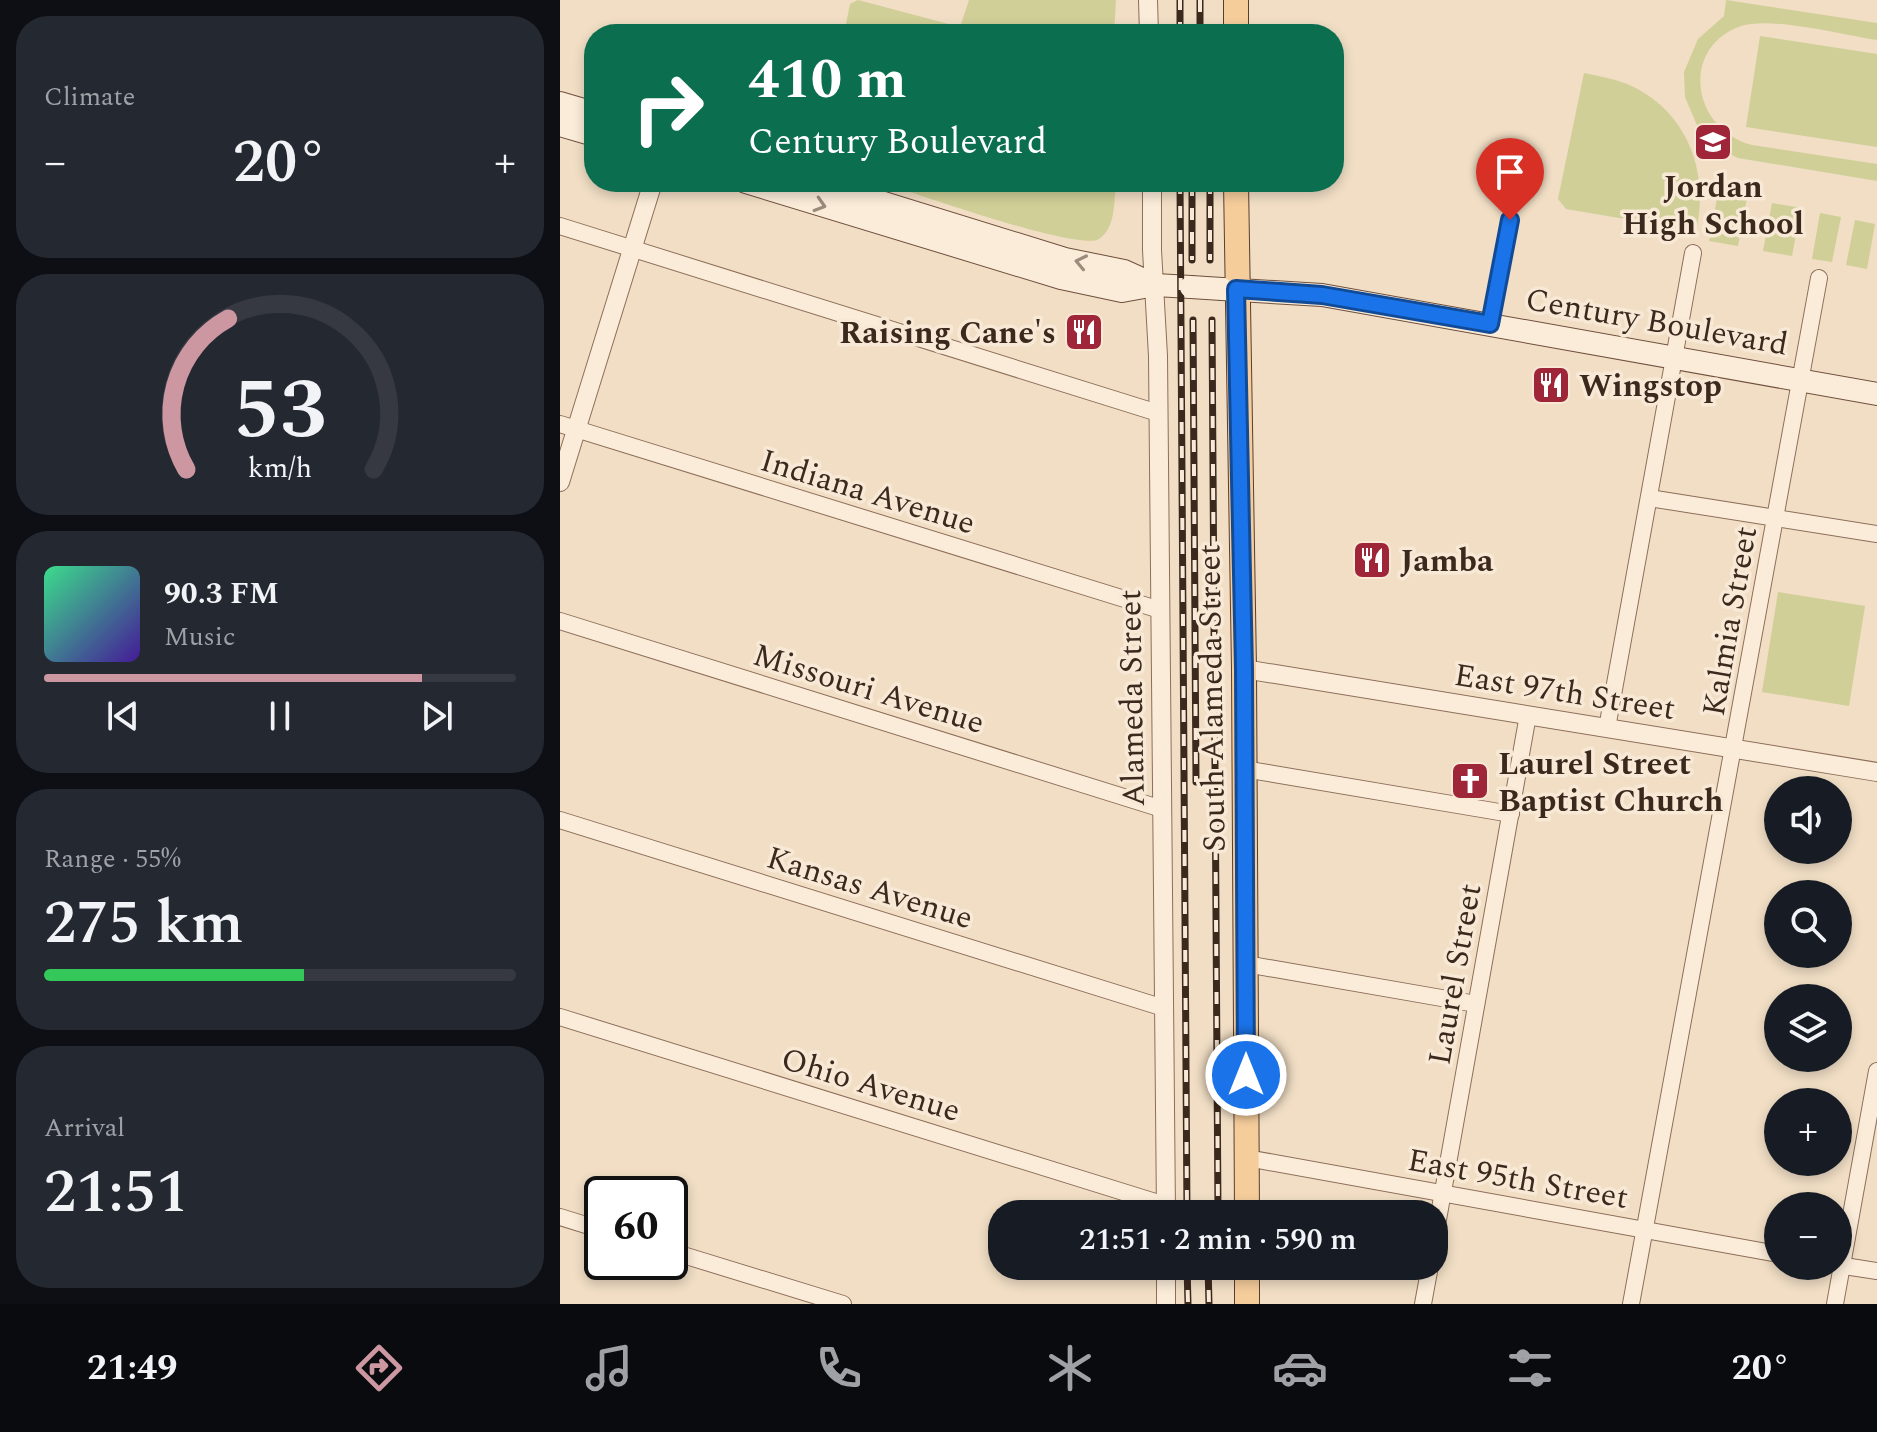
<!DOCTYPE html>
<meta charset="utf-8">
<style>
body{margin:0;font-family:Spectral,serif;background:#242831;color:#f1f3f6;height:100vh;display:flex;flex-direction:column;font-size:30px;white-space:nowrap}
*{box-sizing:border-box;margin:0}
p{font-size:26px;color:#9ea1a6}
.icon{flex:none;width:44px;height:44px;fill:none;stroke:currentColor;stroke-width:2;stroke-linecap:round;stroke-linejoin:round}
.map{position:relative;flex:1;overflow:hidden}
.details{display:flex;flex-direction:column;gap:16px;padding:16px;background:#0d0f14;width:560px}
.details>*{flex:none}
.top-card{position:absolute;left:24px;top:24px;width:760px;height:168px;border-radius:32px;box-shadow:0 4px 12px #0003;background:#0b6e4f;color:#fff;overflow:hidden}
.buttons{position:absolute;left:1204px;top:776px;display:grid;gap:16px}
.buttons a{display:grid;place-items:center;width:88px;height:88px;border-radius:50%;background:#171b24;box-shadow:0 4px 12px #0003;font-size:40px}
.speed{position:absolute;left:24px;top:1176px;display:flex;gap:16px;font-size:40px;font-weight:700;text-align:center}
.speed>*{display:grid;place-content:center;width:104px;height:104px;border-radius:50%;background:#171b24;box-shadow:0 4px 12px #0003;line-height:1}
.speed .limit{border:4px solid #111;border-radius:12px;background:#fff;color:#111}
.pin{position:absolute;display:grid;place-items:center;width:68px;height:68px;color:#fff;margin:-82px -34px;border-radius:50% 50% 50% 0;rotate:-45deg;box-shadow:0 0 8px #0007}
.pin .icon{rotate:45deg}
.me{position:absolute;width:88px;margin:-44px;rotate:0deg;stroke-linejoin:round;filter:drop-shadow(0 0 6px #0008)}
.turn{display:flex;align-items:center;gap:28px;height:168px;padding:0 32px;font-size:36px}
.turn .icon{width:104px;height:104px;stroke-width:2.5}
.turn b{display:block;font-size:56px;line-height:68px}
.big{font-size:60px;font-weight:600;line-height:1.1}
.details .tile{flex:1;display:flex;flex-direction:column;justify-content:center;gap:12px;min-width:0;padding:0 28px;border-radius:32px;background:#242831}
.details .dial{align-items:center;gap:0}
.dial svg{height:208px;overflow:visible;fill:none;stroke:#363941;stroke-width:7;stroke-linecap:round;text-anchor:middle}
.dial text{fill:#f1f3f6;stroke:none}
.song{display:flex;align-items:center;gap:24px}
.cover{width:96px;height:96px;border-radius:12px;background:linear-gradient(135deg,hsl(150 70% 55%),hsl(260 70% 35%))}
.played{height:8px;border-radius:4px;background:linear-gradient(90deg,#cc97a0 80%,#363941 80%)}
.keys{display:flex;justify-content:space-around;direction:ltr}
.heat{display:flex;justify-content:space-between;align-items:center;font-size:44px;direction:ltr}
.charge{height:12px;border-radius:6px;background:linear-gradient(90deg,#34c759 55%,#363941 0)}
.trip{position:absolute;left:428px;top:1200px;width:460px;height:80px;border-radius:32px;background:#171b24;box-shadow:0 4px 12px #0003;font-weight:600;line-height:80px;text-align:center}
.dock{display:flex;height:128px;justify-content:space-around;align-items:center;background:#090b0e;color:#9ea1a6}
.dock .icon{width:56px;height:56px}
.dock .active{color:#cc97a0}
.dock b{font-size:36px;color:#f1f3f6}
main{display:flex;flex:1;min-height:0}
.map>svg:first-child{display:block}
.green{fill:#d0cf98}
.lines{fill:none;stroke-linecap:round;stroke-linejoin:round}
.minor-casing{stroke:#8d6e5a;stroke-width:18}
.tertiary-casing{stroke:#8d6e5a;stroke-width:20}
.secondary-casing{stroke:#6f4f3d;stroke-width:24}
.primary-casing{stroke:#5b3d2e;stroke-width:26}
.minor{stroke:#fbecd9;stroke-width:16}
.tertiary{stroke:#fbecd9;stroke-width:18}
.secondary{stroke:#fbecd9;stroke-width:22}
.primary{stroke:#f5cd9b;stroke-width:24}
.rail-casing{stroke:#3c291e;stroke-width:7}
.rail{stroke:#f7e9d5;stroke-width:4;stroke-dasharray:12;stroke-linecap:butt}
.secondary-bridge-casing{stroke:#6f4f3d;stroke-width:24;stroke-linecap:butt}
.secondary-bridge{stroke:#fbecd9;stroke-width:22}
.oneway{stroke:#9c8a7c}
.route-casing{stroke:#114b97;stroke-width:20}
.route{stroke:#1a73e8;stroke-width:14}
.labels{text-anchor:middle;stroke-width:7;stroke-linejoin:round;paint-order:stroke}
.poi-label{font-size:32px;font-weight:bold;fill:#3c291e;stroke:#f7e9d5;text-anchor:start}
.street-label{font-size:32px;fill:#3c291e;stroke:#f7e9d5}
</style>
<main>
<section class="details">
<div class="tile"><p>Climate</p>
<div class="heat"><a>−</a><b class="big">20°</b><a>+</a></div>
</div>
<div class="tile dial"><svg viewBox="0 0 100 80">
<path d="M14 69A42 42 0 1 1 86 69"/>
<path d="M14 69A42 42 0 0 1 30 11" stroke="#cc97a0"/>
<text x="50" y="56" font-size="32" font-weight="700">53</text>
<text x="50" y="72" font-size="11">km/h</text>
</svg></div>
<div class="tile">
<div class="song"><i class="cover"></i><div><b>90.3 FM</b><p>Music</p></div></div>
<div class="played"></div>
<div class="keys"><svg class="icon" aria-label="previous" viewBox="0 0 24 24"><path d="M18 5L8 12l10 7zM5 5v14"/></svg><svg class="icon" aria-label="pause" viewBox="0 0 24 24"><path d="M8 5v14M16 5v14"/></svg><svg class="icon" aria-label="next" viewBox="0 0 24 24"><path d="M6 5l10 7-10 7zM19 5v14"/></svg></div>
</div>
<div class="tile"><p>Range · 55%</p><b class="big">275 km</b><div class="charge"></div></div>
<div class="tile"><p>Arrival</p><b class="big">21:51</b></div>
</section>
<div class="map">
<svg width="1317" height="1304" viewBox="0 0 1317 1304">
<rect width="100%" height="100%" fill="#f1dec5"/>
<!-- green -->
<g class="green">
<polygon points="298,0 400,27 409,0 556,0 554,34 284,34 290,4"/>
<path d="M1166,0L1317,23V40C1283,35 1211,16 1181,26C1119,48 1132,130 1192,145L1317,164V181L1178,158L1156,147L1139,130L1125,97L1124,72L1138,39L1164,16Z"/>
<polygon points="1200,36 1317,54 1317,147 1186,127"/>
<path d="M1024,73C1039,76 1054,79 1067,84C1126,109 1150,171 1136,231L1006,209L998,199Z"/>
<path d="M321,182H556C554,200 556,228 539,239C520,252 351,192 321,182Z"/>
<polygon points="1158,193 1187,198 1178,246 1149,241"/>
<polygon points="1212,203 1241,208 1232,256 1203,251"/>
<polygon points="1260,213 1281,217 1272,262 1252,259"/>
<polygon points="1295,220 1315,224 1307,269 1286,265"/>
<polygon points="1218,592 1305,606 1289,706 1202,692"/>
</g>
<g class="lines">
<defs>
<g id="minor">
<polyline points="0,226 598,413"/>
<polyline points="930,324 950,220"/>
<polyline points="0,424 600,610"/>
<polyline points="1089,498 1317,534"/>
<polyline points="0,621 602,809"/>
<polyline points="1047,728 1133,253"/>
<polyline points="684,769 951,814"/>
<polyline points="0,820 604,1008"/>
<polyline points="686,964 916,1004"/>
<polyline points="0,1017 605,1205"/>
<polyline points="687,1158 1218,1254"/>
<polyline points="0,1217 42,1230"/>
<polyline points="874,1242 968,715"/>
<polyline points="110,1251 283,1304"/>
<polyline points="1278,1265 1317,1271"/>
<polyline points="863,1304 870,1266"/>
<polyline points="1071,1304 1259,278"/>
<polyline points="1275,1304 1317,1071"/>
</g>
<g id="tertiary">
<polyline points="588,0 589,34"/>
<polyline points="592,182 592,250 598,356 606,1214"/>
<polyline points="0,482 93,182"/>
<polyline points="684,669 1317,772"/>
<polyline points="606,1266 606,1304"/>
</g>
<g id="secondary">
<polyline points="0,103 34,113"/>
<polyline points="0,125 34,135"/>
<polyline points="186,182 501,278 562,291 595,285 631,287"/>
<polyline points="256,182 505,259 564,271 595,285"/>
<polyline points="662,289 762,295 1317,394"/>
</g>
<g id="primary">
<polyline points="676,34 676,0"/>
<polyline points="676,182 684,669 687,1214"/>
<polyline points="687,1266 687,1304"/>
</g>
</defs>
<!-- minor casing -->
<use href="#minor" class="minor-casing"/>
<!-- tertiary casing -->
<use href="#tertiary" class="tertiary-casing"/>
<!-- secondary casing -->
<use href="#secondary" class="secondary-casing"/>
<!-- primary casing -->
<use href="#primary" class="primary-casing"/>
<!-- minor -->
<use href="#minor" class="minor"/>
<!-- tertiary -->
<use href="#tertiary" class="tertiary"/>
<!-- secondary -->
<use href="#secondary" class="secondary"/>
<!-- primary -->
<use href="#primary" class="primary"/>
<defs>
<g id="rail">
<polyline points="640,0 640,34"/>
<polyline points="620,34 620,0"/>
<polyline points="620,182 627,1214"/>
<polyline points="650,182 650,260"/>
<polyline points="632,184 632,260"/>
<polyline points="633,320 636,782"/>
<polyline points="652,320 658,1214"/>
<polyline points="627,1266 628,1304"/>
<polyline points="648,1266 649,1304"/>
</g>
</defs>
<!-- rail casing -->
<use href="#rail" class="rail-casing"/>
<!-- rail -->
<use href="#rail" class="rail"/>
<defs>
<polyline id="secondary-bridge" points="631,287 662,289"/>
</defs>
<!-- secondary-bridge casing -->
<use href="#secondary-bridge" class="secondary-bridge-casing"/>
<!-- secondary-bridge -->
<use href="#secondary-bridge" class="secondary-bridge"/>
</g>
<!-- one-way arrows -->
<defs><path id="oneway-chevron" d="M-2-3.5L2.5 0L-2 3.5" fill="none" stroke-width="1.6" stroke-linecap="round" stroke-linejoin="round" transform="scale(2)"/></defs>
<g class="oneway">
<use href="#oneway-chevron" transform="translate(260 205) rotate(17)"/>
<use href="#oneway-chevron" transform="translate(521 262) rotate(-168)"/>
</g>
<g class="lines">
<defs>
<polyline id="route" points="686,1075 684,669 676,289 762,295 930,324 950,220"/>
</defs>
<!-- route casing -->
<use href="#route" class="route-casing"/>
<!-- route -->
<use href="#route" class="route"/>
</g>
<!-- icons -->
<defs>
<symbol id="school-square" viewBox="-11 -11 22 22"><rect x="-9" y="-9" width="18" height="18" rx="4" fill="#9f2638" stroke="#f7e9d5"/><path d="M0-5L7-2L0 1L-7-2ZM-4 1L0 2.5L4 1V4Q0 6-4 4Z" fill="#fff"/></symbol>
<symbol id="restaurant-square" viewBox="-11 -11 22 22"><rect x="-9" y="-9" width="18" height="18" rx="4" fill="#9f2638" stroke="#f7e9d5"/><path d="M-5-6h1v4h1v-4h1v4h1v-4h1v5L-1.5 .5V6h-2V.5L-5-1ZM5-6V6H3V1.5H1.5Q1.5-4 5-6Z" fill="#fff"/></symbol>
<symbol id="church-square" viewBox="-11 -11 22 22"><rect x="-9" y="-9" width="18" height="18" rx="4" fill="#9f2638" stroke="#f7e9d5"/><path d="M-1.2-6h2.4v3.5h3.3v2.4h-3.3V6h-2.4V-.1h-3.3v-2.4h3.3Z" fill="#fff"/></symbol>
</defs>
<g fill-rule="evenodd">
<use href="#school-square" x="1131" y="120" width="44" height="44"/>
<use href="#restaurant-square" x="502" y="310" width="44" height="44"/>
<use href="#restaurant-square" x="969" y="363" width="44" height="44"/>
<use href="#restaurant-square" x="790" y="538" width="44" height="44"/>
<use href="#church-square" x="888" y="759" width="44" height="44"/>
</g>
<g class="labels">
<!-- poi labels -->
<g class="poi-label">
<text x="1153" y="197" text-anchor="middle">Jordan<tspan x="1153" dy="37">High School</tspan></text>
<text x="496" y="343" text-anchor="end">Raising Cane's</text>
<text x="1019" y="396">Wingstop</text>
<text x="840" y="571">Jamba</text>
<text x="938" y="774">Laurel Street<tspan x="938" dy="37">Baptist Church</tspan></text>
</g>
<!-- street labels -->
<g class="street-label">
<text transform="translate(1097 321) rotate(10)" y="11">Century Boulevard</text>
<text transform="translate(308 491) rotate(17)" y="11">Indiana Avenue</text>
<text transform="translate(1169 621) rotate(-80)" y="11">Kalmia Street</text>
<text transform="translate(309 688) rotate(17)" y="11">Missouri Avenue</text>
<text transform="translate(1005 691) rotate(9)" y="11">East 97th Street</text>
<text transform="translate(571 698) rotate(-91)" y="11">Alameda Street</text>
<text transform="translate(651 698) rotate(-91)" y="11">South Alameda Street</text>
<text transform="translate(310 887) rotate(17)" y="11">Kansas Avenue</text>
<text transform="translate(894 974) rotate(-80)" y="11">Laurel Street</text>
<text transform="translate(311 1084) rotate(17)" y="11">Ohio Avenue</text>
<text transform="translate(958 1178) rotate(10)" y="11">East 95th Street</text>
</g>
</g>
</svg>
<div class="buttons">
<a><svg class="icon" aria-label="sound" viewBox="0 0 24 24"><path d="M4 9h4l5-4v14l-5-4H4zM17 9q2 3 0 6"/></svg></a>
<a><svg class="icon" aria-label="search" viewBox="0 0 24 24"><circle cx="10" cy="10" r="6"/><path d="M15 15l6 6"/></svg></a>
<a><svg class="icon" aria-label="layers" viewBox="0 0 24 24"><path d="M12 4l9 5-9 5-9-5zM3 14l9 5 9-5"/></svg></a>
<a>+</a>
<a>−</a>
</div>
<div class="speed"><div class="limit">60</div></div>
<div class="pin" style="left:950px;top:220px;background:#d93025"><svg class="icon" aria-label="arrive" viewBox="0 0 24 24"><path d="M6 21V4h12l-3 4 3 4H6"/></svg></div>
<svg class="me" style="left:686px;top:1075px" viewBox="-20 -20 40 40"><circle r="17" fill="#1a73e8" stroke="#fff" stroke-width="3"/><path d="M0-11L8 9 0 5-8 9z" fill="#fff"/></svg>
<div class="trip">21:51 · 2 min · 590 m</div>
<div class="top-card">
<div class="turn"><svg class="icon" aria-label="right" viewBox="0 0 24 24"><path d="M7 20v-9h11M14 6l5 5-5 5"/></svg><div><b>410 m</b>Century Boulevard</div></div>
</div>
</div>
</main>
<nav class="dock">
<b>21:49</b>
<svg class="icon active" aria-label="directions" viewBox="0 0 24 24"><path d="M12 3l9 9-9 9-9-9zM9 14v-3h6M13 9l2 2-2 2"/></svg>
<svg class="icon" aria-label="music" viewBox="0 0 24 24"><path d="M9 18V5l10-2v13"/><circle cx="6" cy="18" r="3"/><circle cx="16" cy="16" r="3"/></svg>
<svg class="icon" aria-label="phone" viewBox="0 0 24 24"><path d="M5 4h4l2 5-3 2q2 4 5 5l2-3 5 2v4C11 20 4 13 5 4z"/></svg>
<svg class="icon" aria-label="climate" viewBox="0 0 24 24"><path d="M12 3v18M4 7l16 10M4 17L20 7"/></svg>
<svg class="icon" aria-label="car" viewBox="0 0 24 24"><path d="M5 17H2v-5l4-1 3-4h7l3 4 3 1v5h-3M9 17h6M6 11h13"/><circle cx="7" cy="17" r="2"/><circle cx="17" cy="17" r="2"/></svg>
<svg class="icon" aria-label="filters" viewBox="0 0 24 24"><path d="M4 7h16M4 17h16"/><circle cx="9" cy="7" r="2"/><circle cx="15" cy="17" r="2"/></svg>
<b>20°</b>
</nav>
